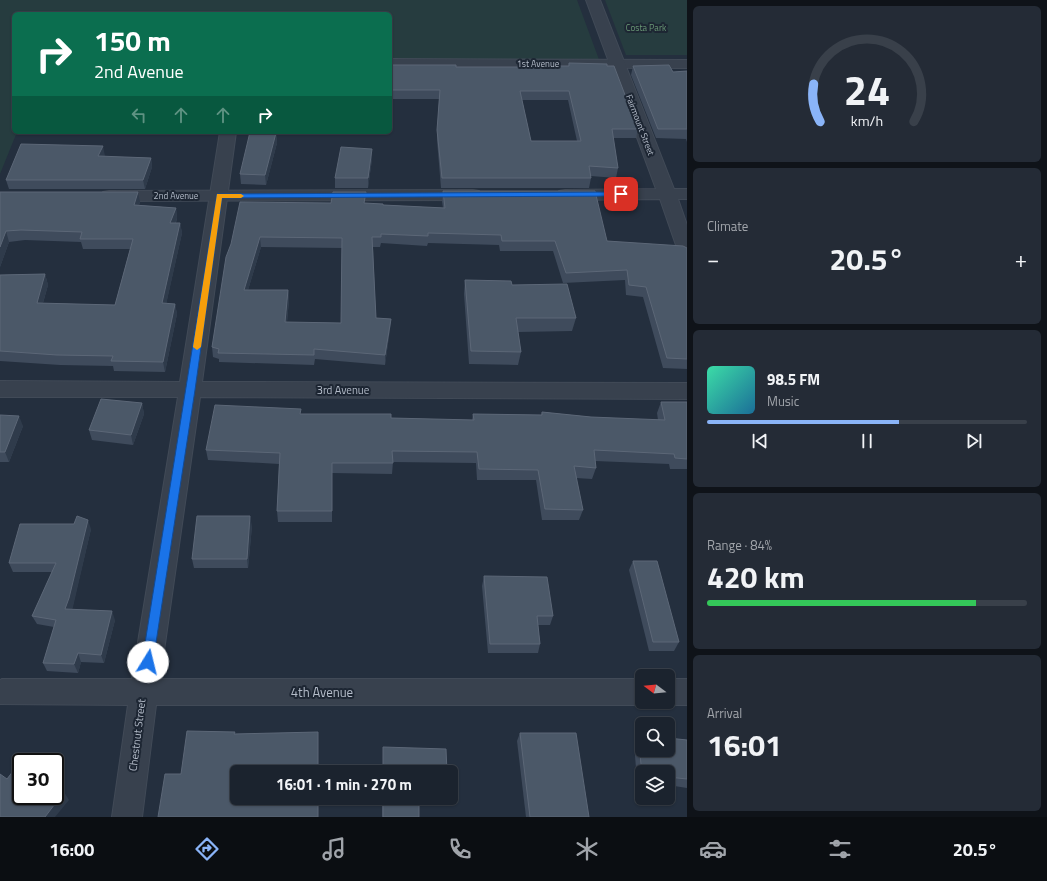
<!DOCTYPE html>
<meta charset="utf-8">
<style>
body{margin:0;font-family:"Titillium Web",sans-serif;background:#242b36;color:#f1f3f6;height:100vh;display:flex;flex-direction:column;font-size:15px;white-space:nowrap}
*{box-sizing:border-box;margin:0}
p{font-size:13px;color:#a0a4aa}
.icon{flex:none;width:22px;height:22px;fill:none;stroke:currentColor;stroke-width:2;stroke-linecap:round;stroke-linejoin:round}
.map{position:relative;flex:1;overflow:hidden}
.drawer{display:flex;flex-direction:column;gap:6px;padding:6px;background:#0f1319;width:360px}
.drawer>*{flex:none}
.top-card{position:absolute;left:12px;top:12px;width:380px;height:122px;border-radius:6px;box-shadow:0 1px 3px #0004,0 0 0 1px #39404a;background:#0b6e4f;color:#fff;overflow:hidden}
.needle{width:26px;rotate:286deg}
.buttons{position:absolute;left:635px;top:669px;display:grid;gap:8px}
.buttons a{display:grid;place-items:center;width:40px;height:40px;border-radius:6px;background:#1b232e;box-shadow:0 1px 3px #0004,0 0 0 1px #39404a;font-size:20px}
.speed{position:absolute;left:12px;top:753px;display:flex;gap:8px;font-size:20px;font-weight:700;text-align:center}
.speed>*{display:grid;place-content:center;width:52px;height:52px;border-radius:50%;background:#1b232e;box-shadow:0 1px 3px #0004,0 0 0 1px #39404a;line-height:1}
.speed .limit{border:2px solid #111;border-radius:6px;background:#fff;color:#111}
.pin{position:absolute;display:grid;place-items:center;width:34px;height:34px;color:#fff;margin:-17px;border-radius:8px;box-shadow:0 2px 6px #0006}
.me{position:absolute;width:44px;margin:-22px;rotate:9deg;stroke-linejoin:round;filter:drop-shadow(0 0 3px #0008)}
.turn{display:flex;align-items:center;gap:14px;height:84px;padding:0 16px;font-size:18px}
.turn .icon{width:52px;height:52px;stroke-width:2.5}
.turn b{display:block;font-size:28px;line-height:34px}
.lanes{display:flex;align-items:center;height:38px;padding:0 16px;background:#0003;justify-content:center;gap:20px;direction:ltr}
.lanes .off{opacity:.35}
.big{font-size:30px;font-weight:700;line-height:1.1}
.drawer .card{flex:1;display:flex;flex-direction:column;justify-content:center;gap:6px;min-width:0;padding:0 14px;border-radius:6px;background:#242b36}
.drawer .dial{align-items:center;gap:0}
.dial svg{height:104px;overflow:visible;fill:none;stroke:#39404a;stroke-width:7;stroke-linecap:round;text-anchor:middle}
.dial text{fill:#f1f3f6;stroke:none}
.song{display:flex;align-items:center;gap:12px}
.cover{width:48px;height:48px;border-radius:6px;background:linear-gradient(135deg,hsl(160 70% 55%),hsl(200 70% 35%))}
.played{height:4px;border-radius:2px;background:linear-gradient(90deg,#8ab4f8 60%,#39404a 60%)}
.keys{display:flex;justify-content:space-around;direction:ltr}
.heat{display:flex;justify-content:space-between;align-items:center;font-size:22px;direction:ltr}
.charge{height:6px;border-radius:3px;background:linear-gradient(90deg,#34c759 84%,#39404a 0)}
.trip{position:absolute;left:230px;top:765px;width:228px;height:40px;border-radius:6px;background:#1b232e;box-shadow:0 1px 3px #0004,0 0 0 1px #39404a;font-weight:700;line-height:40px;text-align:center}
.tabs{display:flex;height:64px;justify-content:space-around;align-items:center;background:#0b0e12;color:#a0a4aa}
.tabs .icon{width:28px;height:28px}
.tabs .on{color:#8ab4f8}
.tabs b{font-size:18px;color:#f1f3f6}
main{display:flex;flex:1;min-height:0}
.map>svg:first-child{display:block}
.green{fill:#263c3f}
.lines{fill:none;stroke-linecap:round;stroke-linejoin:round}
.minor-casing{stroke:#414a57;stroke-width:2}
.tertiary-casing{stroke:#414a57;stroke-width:2}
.minor{fill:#38414e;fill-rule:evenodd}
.tertiary{fill:#38414e;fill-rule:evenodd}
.wall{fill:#3f4b5c;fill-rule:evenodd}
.shaded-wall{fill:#2f3b4b}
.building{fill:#4b5868;stroke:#5c6777;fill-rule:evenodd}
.route{fill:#1a73e8;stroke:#114b97}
.slow{fill:#f59e0b}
.labels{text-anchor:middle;stroke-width:4;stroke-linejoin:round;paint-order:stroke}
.far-park-label{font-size:9px;fill:#6b9a76;stroke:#1d2633}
.far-street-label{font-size:9px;fill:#b4bcc9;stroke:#1d2633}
.street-label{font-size:11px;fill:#b4bcc9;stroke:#1d2633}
.near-street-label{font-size:13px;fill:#b4bcc9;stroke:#1d2633}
</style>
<main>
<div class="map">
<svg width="687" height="817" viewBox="0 0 687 817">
<rect width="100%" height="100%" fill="#242f3e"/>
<!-- green -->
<g class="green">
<polygon points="0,0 577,0 601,65 390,65 390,14 14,14 14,132 17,132 0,174"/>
<polygon points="605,0 687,0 687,55 626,55"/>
</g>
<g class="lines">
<defs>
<g id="minor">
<polygon points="390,59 687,60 687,68 390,67"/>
<polygon points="220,132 236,132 202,382 687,383 687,399 200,397 160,679 642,679 642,702 650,702 642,705 156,705 142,817 112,817 128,705 0,704 0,680 2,679 132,679 178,397 0,397 0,381 180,382"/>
<polygon points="668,679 687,679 687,705 668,705 660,702 668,702"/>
</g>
<g id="tertiary">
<polygon points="586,0 600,0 674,189 687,189 687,199 678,199 687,225 687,257 680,255 678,251 660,199 565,200 559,199 556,195 559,191 565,190 656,189"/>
<polygon points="473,190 479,191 482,195 479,199 473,200 109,201 103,200 100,196 103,192 109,191"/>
</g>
</defs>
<!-- minor casing -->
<use href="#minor" class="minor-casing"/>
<!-- tertiary casing -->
<use href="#tertiary" class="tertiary-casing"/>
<!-- minor -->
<use href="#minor" class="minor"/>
<!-- tertiary -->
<use href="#tertiary" class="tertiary"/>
</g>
<!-- wall -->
<g class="wall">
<path d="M569,63L607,66L638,129L636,138H613L618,168L616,178L591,176V178L589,188H441L437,140L439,99H390V65L456,67H524V66H568ZM522,100H568L577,141H531Z"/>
<polygon points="633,66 673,72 687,71 687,142 686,139 656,138 631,75"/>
<polygon points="276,133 277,143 266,185 241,184 240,174"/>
<polygon points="104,156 151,158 152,167 145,189 9,189 6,180 105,156"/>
<polygon points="372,159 368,188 335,188 335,178"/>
<path d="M443,191L607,241L687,248V369L663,368L643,297L626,295L625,280L563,283L553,251H500L499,245L428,243L427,246L381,243L380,247H373L376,318L391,319L390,329L385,365L315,359L314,365L219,362V359L213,357L212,347L231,244L331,203H366L383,205L443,208L442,201ZM261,247L342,248L341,323L287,322L289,300L288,290H248Z"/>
<polygon points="0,194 140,202 139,205 176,208 177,218 176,223 180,223 182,233 166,304 175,304 177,314 165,372 114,371 113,366 60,365 0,361 0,275 45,274 48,285 43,303 115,305 130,249 83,249 81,242 25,240 9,242 0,267"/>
<polygon points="465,280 512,285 576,318 572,331 518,332 521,352 518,365 469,364 464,294"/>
<polygon points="661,402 687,402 687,469 670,469 669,464 595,461 596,468 592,479 576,478 583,510 579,520 542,520 536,480 477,480 476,463 393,462 392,474 332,473 332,522 278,522 277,511 279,464 208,460 206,450 301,414 391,418 472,420 473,414 541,415 542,412 591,417 658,420 657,413"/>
<polygon points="142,403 144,414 133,445 92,440 89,430"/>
<polygon points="0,415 23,426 9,462 0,462"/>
<polygon points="252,526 248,568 194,568 192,559"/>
<polygon points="91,529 72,609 115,620 104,663 81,662 78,673 47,671 43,663 54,627 37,624 32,616 52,572 13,572 9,563"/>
<polygon points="633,561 679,642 674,651 649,651 629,570"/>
<polygon points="484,576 553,616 550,625 538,625 540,644 538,653 488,653 482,586"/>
<polygon points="520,733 589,817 526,817 517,741"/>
<polygon points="638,734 687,740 687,788 668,785 668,772 642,772 642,782 637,781 634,743"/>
<polygon points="382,798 447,798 446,804 419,803 419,817 382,817"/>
</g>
<!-- shaded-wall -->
<g class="shaded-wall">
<polygon points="276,133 277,143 266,185 265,175"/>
<polygon points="103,146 105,156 100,166 98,156"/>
<polygon points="372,149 372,159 368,188 368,178"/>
<polygon points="151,158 152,167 145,189 143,180"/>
<polygon points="138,192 140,202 136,215 134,205"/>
<polygon points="176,208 177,218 172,233 170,223"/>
<polygon points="180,223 182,233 164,314 162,303"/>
<polygon points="6,231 9,242 0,267 0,247"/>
<polygon points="260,237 261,247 245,300 244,290"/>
<polygon points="45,274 48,285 40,313 37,303"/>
<polygon points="288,290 289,300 286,332 285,322"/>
<polygon points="175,304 177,314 165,372 163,362"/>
<polygon points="391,319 390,329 385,365 385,355"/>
<polygon points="142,403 144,414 133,445 131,435"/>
<polygon points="19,416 23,426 9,462 5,452"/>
<polygon points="250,516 252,526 248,568 247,559"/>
<polygon points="88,520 91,529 73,607 69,617 65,609"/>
<polygon points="112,611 115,620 104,663 101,655"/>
<polygon points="78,653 81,662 78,673 74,664"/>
<polygon points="64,792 69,800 55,817 45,817"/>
</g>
<!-- building -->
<g class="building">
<path d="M569,63L607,64V66H614L638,129H612L618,168L589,166L591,178H442L437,130L440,90H390V65H456V67H525L524,66H569ZM520,91H569L581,141H531Z"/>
<polygon points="669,65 673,72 687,71 687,129 658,129 633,66"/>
<polygon points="250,132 276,133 265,175 240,174"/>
<polygon points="21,144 103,146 98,156 151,158 143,180 6,180"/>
<polygon points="341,147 372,149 368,178 335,178"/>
<path d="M443,191H595L607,241L683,246L687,248V359L667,358L646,287L629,285L627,270L566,273L555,241H502L501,235L428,233V236L381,234V237H372L376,318L391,319L385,355L314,349V355L218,353L219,349L212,347L226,257L231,244L240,202L331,203L333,192H366L364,203L383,204V205L445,208ZM260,237L342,238L341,323L285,322L288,290H244Z"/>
<polygon points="0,192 138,192 134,205 176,208 170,223 180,223 162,303 175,304 163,362 111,361 113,356 57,355 0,351 0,275 45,274 37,303 115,305 133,239 80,239 82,232 21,230 6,231 0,247"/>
<polygon points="465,280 511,281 512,285 567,284 576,318 516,318 521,352 471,351"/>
<polygon points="101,399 142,403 131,435 89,430"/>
<polygon points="661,402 687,402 687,459 675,458 674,454 594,450 596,468 574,466 583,510 545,509 538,470 479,469 477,452 392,451 393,463 332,463 332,511 277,511 280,453 206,450 215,405 301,409 300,414 391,414 391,418 474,420 473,414 542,415 542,412 591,417 665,420"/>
<polygon points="0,415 19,416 5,452 0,452"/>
<polygon points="77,516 88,520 69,598 65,609 112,611 101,655 78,653 74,664 43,663 56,620 32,616 56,563 9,563 20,524 74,524"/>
<polygon points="197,516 250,516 247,559 192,559"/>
<polygon points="633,561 657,561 679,642 653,642"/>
<polygon points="484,576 547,577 553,616 537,616 540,644 490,644"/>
<polygon points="187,731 235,732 234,734 318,732 318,772 237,772 237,798 318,798 318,817 158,817 165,774 181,774"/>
<polygon points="520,733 576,733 589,817 530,817"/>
<polygon points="638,734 642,735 642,750 668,750 668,738 687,740 687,779 668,777 668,772 642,772 642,774"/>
<polygon points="383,747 446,749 447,772 383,772"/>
<polygon points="20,762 21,763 21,796 55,796 55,786 64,792 45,817 0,817 0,774 7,779"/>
<rect x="383" y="798" width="36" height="19"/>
</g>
<!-- route -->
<polygon class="route" points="621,192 624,193 624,196 222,198 195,390 153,662 151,666 148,668 144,666 142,662 217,194"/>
<!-- slow -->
<polygon class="slow" points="217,194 241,194 244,196 241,198 222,198 201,347 197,350 193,347"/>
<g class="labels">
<!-- far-park labels -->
<g class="far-park-label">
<text x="646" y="31">Costa Park</text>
</g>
<!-- far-street labels -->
<g class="far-street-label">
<text x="538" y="67">1st Avenue</text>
<text transform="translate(640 125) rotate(69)" y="3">Fairmount Street</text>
<text x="176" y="199">2nd Avenue</text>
</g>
<!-- street labels -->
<g class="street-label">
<text x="343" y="394">3rd Avenue</text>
<text transform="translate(137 735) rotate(-83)" y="4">Chestnut Street</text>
</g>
<!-- near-street labels -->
<g class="near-street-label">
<text x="322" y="697">4th Avenue</text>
</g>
</g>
</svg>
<div class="buttons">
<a><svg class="needle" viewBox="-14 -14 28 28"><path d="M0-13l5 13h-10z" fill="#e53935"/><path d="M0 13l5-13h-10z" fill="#a0a4aa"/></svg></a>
<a><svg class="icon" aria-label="search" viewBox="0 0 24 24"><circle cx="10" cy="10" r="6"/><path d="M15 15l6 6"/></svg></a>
<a><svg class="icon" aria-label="layers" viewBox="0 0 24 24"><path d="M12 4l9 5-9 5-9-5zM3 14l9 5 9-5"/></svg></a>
</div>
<div class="speed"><div class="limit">30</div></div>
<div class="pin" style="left:621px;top:194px;background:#d93025"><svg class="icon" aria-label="arrive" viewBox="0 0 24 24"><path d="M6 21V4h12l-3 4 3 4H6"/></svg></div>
<svg class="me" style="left:148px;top:662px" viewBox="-20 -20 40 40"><circle r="19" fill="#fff"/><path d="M0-13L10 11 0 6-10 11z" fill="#1a73e8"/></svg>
<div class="trip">16:01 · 1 min · 270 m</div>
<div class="top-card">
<div class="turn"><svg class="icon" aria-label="right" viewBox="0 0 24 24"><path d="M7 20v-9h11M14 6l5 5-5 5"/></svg><div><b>150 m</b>2nd Avenue</div></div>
<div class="lanes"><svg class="icon off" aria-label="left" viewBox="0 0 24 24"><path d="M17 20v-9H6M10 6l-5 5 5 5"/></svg><svg class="icon off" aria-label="ahead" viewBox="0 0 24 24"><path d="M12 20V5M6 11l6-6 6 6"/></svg><svg class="icon off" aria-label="ahead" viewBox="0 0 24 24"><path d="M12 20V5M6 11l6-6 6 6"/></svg><svg class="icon" aria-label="right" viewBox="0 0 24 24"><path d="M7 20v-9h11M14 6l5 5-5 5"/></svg></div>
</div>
</div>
<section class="drawer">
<div class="card dial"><svg viewBox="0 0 100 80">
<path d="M14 69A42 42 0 1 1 86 69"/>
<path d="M14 69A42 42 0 0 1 9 40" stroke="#8ab4f8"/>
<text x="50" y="56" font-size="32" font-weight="700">24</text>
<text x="50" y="72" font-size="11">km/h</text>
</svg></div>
<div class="card"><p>Climate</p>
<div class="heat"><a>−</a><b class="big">20.5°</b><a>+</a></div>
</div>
<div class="card">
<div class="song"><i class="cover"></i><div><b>98.5 FM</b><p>Music</p></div></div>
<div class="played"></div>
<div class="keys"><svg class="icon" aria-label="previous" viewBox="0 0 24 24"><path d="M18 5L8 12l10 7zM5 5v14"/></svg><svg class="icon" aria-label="pause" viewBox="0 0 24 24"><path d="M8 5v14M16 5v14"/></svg><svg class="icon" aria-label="next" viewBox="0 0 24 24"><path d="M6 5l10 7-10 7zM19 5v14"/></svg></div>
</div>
<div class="card"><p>Range · 84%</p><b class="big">420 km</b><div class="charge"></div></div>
<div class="card"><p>Arrival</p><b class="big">16:01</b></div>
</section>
</main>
<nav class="tabs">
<b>16:00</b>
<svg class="icon on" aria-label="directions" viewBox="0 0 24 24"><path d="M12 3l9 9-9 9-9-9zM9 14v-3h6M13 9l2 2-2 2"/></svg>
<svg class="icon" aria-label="music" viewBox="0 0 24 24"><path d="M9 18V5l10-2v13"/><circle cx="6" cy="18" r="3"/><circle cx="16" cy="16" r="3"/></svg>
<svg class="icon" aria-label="phone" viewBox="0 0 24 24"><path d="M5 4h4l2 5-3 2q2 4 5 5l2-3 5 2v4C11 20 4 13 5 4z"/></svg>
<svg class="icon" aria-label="climate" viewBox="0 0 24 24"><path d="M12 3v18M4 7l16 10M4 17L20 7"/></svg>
<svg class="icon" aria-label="car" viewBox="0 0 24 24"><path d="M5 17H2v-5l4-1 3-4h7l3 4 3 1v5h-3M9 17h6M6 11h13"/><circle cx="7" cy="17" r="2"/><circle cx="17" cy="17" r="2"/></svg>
<svg class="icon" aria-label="filters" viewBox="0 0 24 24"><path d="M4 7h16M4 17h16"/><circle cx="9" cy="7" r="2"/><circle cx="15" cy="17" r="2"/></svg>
<b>20.5°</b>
</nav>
